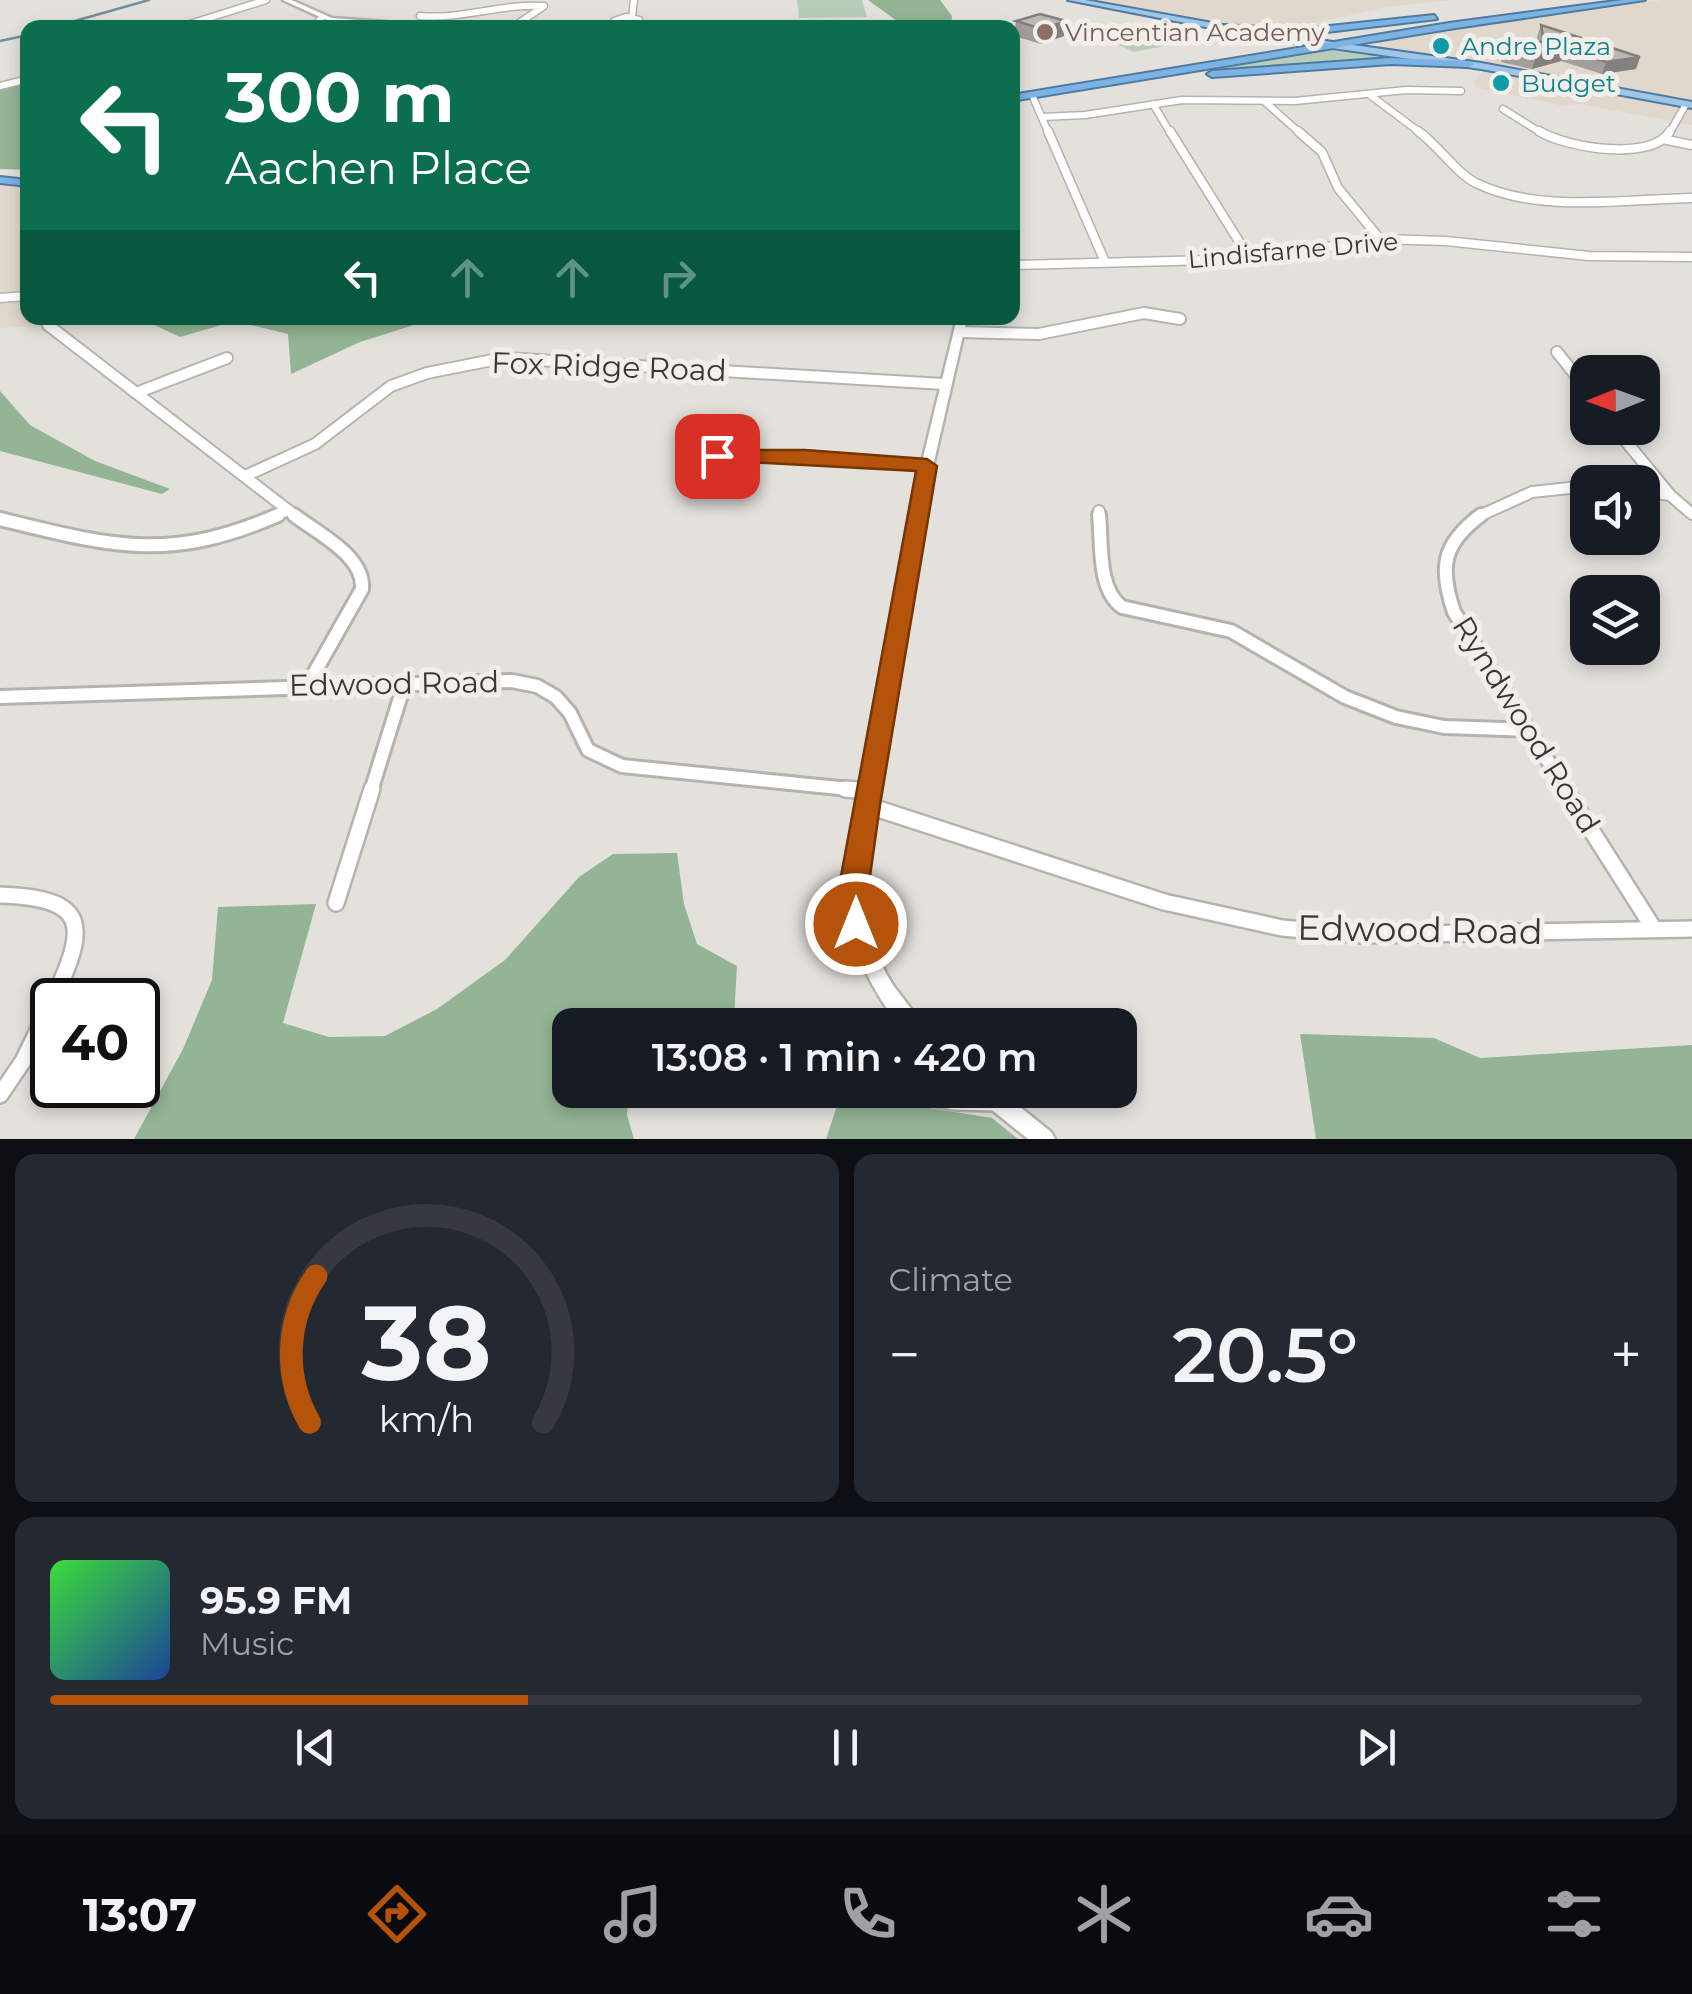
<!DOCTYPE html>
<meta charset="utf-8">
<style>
body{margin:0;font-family:Montserrat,sans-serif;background:#242831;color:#f1f3f6;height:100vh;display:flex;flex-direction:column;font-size:38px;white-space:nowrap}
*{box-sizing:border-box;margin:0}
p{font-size:32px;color:#9ea1a6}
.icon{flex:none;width:55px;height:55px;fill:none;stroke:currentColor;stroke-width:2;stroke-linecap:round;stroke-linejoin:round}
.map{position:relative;height:1139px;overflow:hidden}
.details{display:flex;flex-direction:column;gap:15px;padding:15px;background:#0d0f14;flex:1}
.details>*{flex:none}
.guide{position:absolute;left:20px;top:20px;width:1000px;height:305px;border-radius:20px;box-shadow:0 5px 15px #0003;background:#0b6e4f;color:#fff;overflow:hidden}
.needle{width:65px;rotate:269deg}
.tools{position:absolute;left:1570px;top:355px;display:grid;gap:20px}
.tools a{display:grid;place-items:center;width:90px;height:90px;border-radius:20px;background:#171b24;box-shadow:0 5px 15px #0003;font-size:50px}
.speed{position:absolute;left:30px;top:978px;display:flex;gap:20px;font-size:50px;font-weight:700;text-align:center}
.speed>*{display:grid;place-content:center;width:130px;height:130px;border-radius:50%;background:#171b24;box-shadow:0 5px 15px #0003;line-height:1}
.speed .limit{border:5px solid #111;border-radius:15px;background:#fff;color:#111}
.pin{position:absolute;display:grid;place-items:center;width:85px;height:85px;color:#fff;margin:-42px;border-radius:20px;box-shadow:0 5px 15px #0006}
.me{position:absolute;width:110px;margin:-55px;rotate:0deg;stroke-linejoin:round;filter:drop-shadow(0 0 8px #0008)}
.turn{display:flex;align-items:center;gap:35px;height:210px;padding:0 40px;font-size:45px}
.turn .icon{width:130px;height:130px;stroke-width:2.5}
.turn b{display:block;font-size:70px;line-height:85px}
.lanes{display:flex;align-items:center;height:95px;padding:0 40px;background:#0003;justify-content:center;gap:50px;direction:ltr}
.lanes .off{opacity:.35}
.big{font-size:75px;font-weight:600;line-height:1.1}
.details .card{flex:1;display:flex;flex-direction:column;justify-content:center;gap:15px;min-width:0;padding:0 35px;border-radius:20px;background:#242831}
.details .dial{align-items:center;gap:0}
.dial svg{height:260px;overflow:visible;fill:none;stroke:#363941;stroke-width:7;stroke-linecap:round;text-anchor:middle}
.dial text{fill:#f1f3f6;stroke:none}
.song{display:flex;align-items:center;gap:30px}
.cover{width:120px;height:120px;border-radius:15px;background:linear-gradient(135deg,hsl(120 70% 55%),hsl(220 70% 35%))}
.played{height:10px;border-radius:5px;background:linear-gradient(90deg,#b45309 30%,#363941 30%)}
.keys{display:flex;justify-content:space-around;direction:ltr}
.heat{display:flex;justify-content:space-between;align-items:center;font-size:55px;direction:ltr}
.details .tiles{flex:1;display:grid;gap:15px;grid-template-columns:1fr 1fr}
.card:last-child{grid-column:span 2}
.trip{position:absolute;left:552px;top:1008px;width:585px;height:100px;border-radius:20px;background:#171b24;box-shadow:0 5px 15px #0003;font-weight:600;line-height:100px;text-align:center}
.tabs{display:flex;height:160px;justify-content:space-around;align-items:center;background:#090b0e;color:#9ea1a6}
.tabs .icon{width:70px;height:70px}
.tabs .current{color:#b45309}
.tabs b{font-size:45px;color:#f1f3f6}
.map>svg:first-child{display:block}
.built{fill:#e0d7cd}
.green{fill:#b8cdb9}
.forest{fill:#93b495}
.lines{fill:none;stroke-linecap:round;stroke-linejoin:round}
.stream{stroke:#6f909c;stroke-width:2.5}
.minor-far4-casing{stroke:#b6b3af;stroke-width:9}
.minor-far3-casing{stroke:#b6b3af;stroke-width:11}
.minor-far2-casing{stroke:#b6b3af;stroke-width:14}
.minor-far1-casing{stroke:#b6b3af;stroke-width:18}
.minor-casing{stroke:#b6b3af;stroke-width:20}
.tertiary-casing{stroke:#b6b3af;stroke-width:5}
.primary-casing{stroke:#4f7ba0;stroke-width:4}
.trunk-casing{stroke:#4f7ba0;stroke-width:4}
.minor-far4{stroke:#fff;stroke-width:6}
.minor-far3{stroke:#fff;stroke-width:8}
.minor-far2{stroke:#fff;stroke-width:10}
.minor-far1{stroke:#fff;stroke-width:12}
.minor{stroke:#fff;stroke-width:15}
.tertiary{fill:#fff;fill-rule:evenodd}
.primary{fill:#9dc6e9;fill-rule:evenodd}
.trunk{fill:#7cb3e2;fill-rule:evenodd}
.wall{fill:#a19e9b}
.shaded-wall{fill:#83817e}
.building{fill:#bbb8b4;stroke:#83817e;stroke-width:2.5}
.route{fill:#b45309;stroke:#753606;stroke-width:2.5}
.education-dot{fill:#8d6e63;stroke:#f2eeea;stroke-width:4}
.culture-dot{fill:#0f9aa8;stroke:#f2eeea;stroke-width:4}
.labels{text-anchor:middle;stroke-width:10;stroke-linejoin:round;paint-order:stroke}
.far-education-label{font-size:25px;fill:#785e54;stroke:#f2eeea;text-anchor:start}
.far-culture-label{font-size:25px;fill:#0d838f;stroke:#f2eeea;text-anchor:start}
.far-street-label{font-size:25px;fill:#383735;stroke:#f2eeea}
.street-label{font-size:30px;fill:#383735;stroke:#f2eeea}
.near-street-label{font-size:35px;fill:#383735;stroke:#f2eeea}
</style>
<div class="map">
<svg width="1692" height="1139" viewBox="0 0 1692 1139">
<rect width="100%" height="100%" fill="#e4e1dd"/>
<!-- built -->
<g class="built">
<polygon points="1087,0 1454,0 1386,7 1289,29 1254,28"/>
<polygon points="1663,0 1692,0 1692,102 1381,48 1375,41"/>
<polygon points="1485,70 1692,108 1692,125 1580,104 1564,106 1476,88 1474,81"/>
<polygon points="0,185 27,188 28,318 220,318 0,328 0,303 4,298 0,298"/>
</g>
<!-- green -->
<g class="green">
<polygon points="797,0 862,0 867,17 799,18"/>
<polygon points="1172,29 1200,39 1134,52 1115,43"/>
<polygon points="1337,48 1420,58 1206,71"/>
</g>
<!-- forest -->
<g class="forest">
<polygon points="868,0 940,0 952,16 951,27 894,27 897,21"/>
<polygon points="27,79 28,170 0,169 0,86"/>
<polygon points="221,318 436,318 360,342 291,374 288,334 235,321 180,337 146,321"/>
<polygon points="0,391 30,425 95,461 170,489 162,494 0,451"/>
<polygon points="677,853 684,904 697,944 737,966 734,1018 683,1020 674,1025 570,1025 570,1090 630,1090 627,1115 634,1139 134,1139 183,1049 212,980 218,907 316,904 283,1023 329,1037 385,1036 437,1009 505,960 579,877 613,854"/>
<polygon points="1300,1034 1434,1038 1480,1058 1692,1045 1692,1139 1316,1139"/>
<polygon points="841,1094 992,1118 1018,1139 826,1139"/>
</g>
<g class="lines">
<!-- stream -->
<g class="stream">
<polyline points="50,28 149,0"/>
<polyline points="0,41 28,35"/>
</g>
<defs>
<g id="minor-far4">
<path d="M420,16C462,20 502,3 544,6L519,23"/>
<polygon points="626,17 639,20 628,24 614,21"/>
<polyline points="632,17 634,0"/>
<polyline points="177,28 266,0"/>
<polyline points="313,28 322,17"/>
<polyline points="0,86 28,79"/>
<polyline points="1032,95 1049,134"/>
<polyline points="1370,95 1422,134"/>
<polyline points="1264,101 1301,134"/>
<polyline points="1153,104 1171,134"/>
<polyline points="1503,109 1543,134"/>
<polyline points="1042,117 1085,115 1182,100 1295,101 1406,90 1461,91"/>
<polyline points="1669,134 1686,104"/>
</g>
<g id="minor-far3">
<polyline points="1048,131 1105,262"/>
<polyline points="1170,131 1250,259"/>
<polyline points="1298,131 1322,152 1338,188 1380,239"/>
<path d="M1418,131C1439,146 1455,172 1476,183C1539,214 1625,199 1692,198"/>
<path d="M1539,131C1566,148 1653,162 1670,131"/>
<polyline points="1667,140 1692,145"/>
<polyline points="1012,265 1250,259 1380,239 1446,241 1589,256 1692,257"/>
<polyline points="0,298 28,296"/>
</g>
<g id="minor-far2">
<polyline points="48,325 297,517"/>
<polyline points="959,332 1039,334 1144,313 1180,319"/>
<polyline points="1557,352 1588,391"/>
<polyline points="136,393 227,358"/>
<polyline points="1615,428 1670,495 1692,514"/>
<polygon points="696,456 737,456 707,468 688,463 690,457"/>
<polyline points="737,456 805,456 927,466"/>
<polyline points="245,476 315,444 391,386 427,373 503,358 944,384"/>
<polyline points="1642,491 1670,495"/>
<polyline points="1099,511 1100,517"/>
<polyline points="272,517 288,510"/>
<polyline points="1477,517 1532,492 1588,486"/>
</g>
<g id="minor-far1">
<path d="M294,515C317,533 365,556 362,589L307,686"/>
<path d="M1099,515C1102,542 1097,589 1122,607L1231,631L1345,697L1396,717L1444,727L1530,730"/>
<path d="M1481,515C1442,544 1439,568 1454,612L1567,791"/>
<path d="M0,519C111,546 168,563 278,515"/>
<polyline points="0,697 512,681 537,686 556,697 570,713 588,750 622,766 869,791"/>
<polyline points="371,791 405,682"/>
</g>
<g id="minor">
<polyline points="845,789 869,791"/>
<polyline points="1565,789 1654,929"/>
<polyline points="866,805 1164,902 1282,928 1362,935 1692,929"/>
<path d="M0,895C91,898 87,927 53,1000"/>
<polyline points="336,903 372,789"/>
<polyline points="886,1090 955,1102 995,1103"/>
<polyline points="0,1095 23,1061 52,1002"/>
</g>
<g id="tertiary">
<polygon points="283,0 291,0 332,18 438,26 432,23 435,21 467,28 410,28 331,22"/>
<path d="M957,318H967L933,466L865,875C865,914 871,951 893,985C902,998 914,1010 921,1025H899C862,977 847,936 847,875L921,466Z"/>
<polygon points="973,1090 999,1090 1051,1132 1055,1139 1028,1139 976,1097"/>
</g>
<polygon id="primary" points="1068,0 1085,0 1262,32 1481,63 1692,102 1692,108 1481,69 1262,38"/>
<g id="trunk">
<polygon points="1623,0 1645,0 1449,29 1012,101 1012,95 1449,23"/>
<polygon points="1434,15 1437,19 1301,35 1221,31 1217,28 1221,25 1301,29"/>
<polygon points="1391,58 1469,61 1474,64 1469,67 1391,64 1212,77 1207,74 1212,71"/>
<polygon points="0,177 28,180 28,186 0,183"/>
</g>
</defs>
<!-- minor-far4 casing -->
<use href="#minor-far4" class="minor-far4-casing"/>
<!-- minor-far3 casing -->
<use href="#minor-far3" class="minor-far3-casing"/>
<!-- minor-far2 casing -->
<use href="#minor-far2" class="minor-far2-casing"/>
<!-- minor-far1 casing -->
<use href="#minor-far1" class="minor-far1-casing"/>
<!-- minor casing -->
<use href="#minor" class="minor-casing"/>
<!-- tertiary casing -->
<use href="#tertiary" class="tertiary-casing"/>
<!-- primary casing -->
<use href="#primary" class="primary-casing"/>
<!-- trunk casing -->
<use href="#trunk" class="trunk-casing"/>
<!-- minor-far4 -->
<use href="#minor-far4" class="minor-far4"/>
<!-- minor-far3 -->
<use href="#minor-far3" class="minor-far3"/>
<!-- minor-far2 -->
<use href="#minor-far2" class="minor-far2"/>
<!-- minor-far1 -->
<use href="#minor-far1" class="minor-far1"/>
<!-- minor -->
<use href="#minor" class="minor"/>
<!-- tertiary -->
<use href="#tertiary" class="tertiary"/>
<!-- primary -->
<use href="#primary" class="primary"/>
<!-- trunk -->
<use href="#trunk" class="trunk"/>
</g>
<!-- wall -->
<g class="wall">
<polygon points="1016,21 1064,36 1041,44 1014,36"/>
<polygon points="1541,25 1640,57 1636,69 1602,74 1561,61 1532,69 1501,62 1504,50 1538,42 1537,37"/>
</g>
<!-- shaded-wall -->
<g class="shaded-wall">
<polygon points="1066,21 1064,36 1041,44 1042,29"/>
<polygon points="1565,49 1561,61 1532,69 1536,56"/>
<polygon points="1640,57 1636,69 1602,74 1606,62"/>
</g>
<!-- building -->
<g class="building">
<polygon points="1040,14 1066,21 1042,29 1016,21"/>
<polygon points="1541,25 1640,57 1606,62 1565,49 1536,56 1504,50 1544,41"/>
</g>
<!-- route -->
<polygon class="route" points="717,450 805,450 927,459 937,466 880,805 870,876 871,924 867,933 856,936 845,933 841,924 841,876 916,471 710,460 710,451"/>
<!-- markers -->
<circle class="education-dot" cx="1045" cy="32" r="10"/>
<g class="culture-dot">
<circle cx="1441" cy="46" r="10"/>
<circle cx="1501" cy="83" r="10"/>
</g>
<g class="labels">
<!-- far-education labels -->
<g class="far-education-label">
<text x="1065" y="41">Vincentian Academy</text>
</g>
<!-- far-culture labels -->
<g class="far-culture-label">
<text x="1461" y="55">Andre Plaza</text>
<text x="1521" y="92">Budget</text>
</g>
<!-- far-street labels -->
<g class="far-street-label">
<text transform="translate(1293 250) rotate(-5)" y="9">Lindisfarne Drive</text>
</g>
<!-- street labels -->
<g class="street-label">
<text transform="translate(609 367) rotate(2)" y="10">Fox Ridge Road</text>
<text transform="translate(394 684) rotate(-1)" y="10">Edwood Road</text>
<text transform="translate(1526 725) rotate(58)" y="10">Ryndwood Road</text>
</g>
<!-- near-street labels -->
<g class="near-street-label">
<text transform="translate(1420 930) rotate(1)" y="12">Edwood Road</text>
</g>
</g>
</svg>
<div class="tools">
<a><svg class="needle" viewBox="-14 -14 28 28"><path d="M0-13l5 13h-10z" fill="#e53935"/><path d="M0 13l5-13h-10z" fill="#9ea1a6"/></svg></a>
<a><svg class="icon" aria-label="sound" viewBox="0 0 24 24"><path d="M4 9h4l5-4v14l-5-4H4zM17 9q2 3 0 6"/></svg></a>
<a><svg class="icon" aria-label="layers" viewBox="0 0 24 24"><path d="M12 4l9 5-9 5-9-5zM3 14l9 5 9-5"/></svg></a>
</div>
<div class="speed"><div class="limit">40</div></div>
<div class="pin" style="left:717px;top:456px;background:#d93025"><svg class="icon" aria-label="arrive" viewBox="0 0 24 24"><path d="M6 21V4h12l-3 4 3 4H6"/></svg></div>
<svg class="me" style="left:856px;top:924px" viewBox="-20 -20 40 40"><circle r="17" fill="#b45309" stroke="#fff" stroke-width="3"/><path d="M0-11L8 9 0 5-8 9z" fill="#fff"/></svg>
<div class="trip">13:08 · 1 min · 420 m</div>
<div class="guide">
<div class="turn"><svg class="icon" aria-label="left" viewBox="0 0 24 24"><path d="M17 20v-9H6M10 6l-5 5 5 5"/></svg><div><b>300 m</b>Aachen Place</div></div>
<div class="lanes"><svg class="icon" aria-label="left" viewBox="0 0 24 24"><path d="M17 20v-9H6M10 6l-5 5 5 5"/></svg><svg class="icon off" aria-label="ahead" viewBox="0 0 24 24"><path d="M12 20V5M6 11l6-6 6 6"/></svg><svg class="icon off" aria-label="ahead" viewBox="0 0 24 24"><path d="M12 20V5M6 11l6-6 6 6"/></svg><svg class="icon off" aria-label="right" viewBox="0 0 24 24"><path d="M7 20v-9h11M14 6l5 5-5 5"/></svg></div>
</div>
</div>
<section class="details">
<div class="tiles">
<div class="card dial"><svg viewBox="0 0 100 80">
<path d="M14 69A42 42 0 1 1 86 69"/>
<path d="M14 69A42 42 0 0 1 16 24" stroke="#b45309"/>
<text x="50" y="56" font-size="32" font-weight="700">38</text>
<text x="50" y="72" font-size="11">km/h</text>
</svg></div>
<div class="card"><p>Climate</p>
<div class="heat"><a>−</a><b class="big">20.5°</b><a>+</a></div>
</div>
<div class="card">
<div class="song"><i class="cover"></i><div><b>95.9 FM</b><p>Music</p></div></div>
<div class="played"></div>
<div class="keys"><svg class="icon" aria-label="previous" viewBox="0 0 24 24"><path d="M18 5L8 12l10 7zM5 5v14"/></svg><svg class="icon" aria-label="pause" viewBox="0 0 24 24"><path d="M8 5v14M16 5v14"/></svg><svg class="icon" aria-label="next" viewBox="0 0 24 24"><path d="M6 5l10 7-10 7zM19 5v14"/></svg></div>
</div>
</div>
</section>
<nav class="tabs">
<b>13:07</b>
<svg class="icon current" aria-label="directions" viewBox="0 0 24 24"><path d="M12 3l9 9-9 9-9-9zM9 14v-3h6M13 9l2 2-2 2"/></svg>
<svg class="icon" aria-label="music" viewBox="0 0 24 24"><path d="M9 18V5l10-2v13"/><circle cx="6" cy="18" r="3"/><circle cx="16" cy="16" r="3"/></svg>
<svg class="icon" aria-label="phone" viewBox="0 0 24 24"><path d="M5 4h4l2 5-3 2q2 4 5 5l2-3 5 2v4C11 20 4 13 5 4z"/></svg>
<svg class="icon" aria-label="climate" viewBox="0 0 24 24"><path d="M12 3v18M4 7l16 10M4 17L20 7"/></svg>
<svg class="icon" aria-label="car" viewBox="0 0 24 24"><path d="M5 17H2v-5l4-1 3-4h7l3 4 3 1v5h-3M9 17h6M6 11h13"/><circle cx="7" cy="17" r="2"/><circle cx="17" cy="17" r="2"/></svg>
<svg class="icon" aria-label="filters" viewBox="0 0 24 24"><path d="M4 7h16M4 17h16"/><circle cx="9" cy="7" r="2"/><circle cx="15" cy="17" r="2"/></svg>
</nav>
